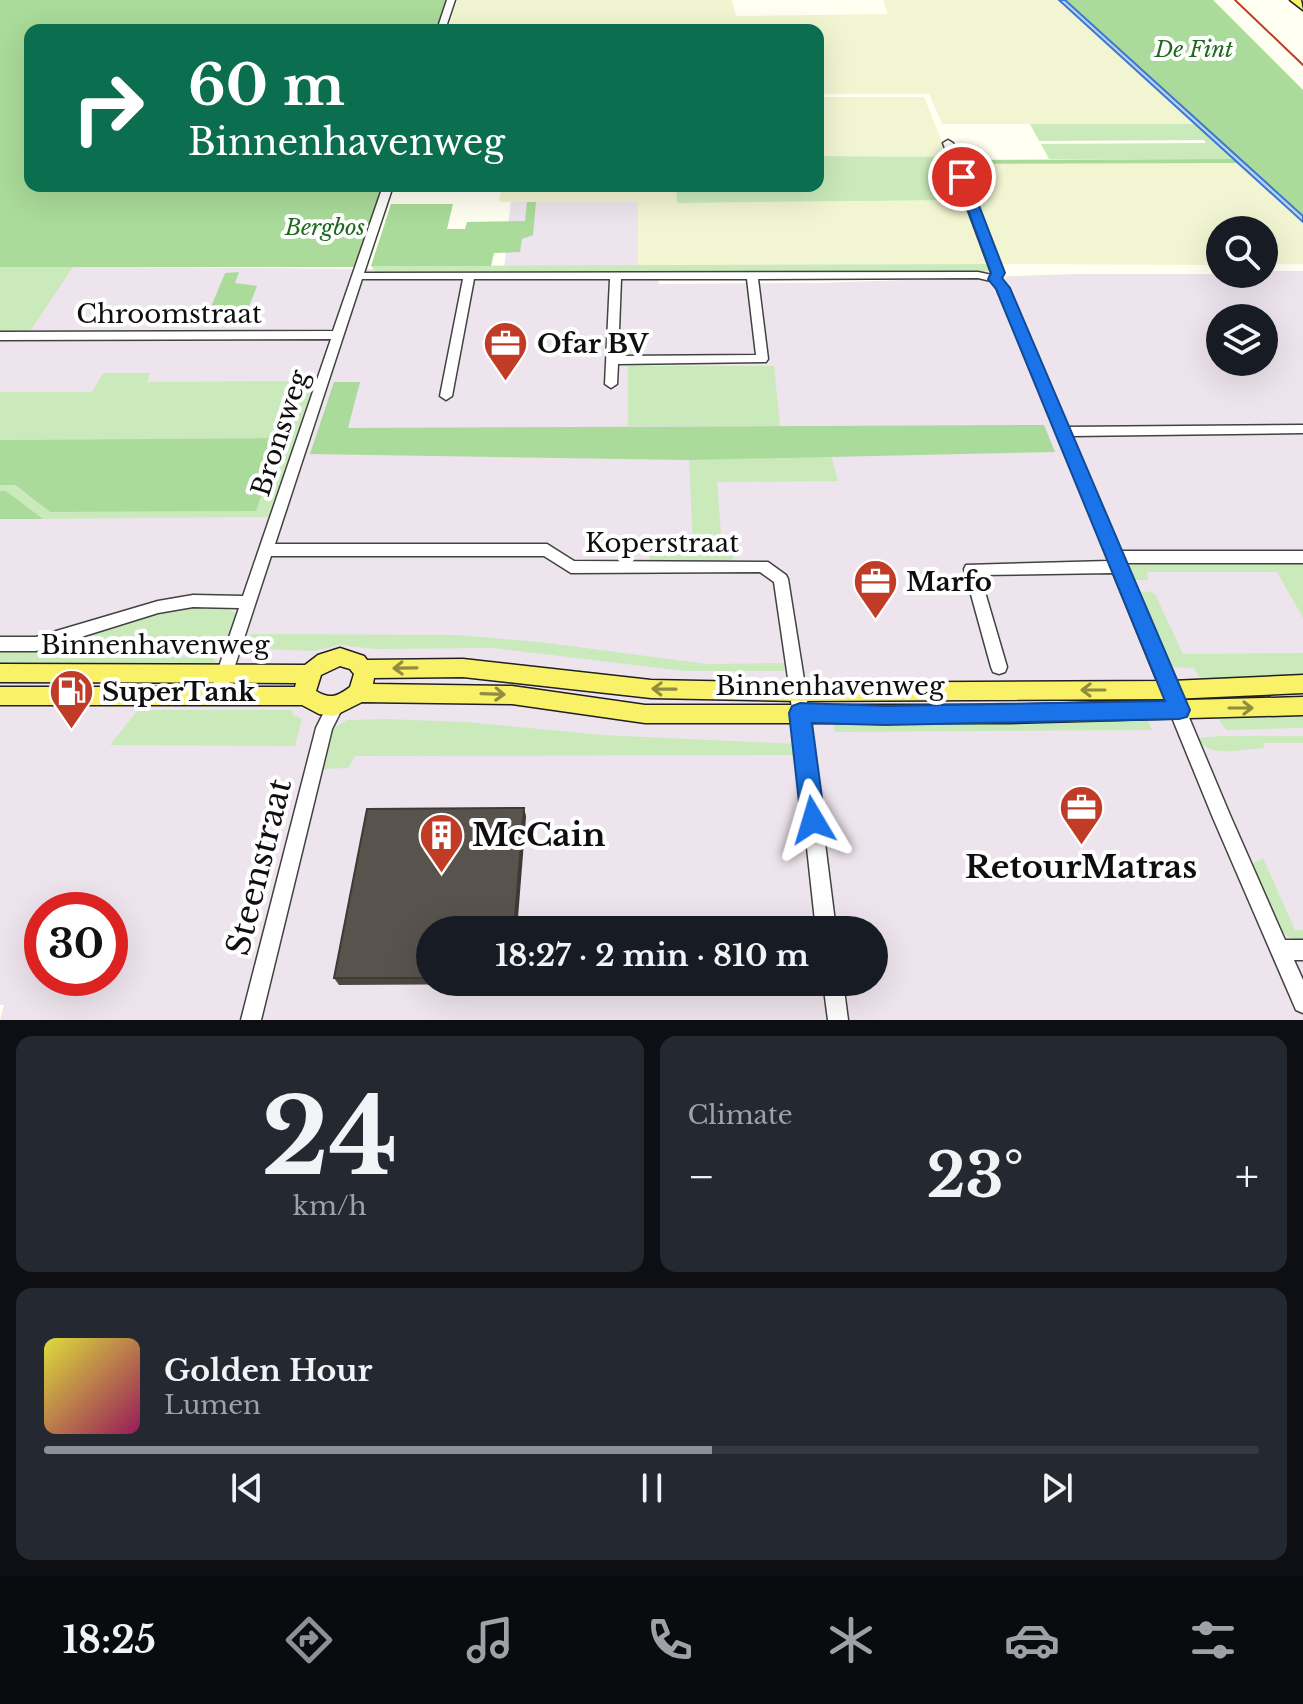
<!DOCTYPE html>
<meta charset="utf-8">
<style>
body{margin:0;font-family:"Libre Baskerville",serif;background:#242831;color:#f1f3f6;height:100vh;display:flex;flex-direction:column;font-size:30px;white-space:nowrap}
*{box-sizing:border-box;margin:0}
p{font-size:26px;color:#9ea1a6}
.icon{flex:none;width:44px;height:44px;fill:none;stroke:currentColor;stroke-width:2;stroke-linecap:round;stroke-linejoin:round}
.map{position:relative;height:1020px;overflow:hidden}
.details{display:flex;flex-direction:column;gap:16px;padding:16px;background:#0d0f14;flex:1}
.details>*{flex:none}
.hud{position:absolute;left:24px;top:24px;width:800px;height:168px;border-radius:16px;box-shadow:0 8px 32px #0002;background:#0b6e4f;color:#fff;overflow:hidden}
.buttons{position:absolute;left:1206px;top:216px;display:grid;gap:16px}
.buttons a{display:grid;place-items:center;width:72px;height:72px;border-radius:50%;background:#171b24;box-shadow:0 8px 32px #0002;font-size:40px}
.speed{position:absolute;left:24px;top:892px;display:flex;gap:16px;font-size:40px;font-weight:700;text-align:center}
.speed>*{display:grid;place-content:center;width:104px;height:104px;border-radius:50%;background:#171b24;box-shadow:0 8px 32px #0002;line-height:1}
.speed .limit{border:12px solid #d22;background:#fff;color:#111}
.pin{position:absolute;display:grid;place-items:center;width:68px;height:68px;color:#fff;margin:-34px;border:4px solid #fff;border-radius:50%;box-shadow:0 2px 8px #0007}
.me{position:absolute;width:88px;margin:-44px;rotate:353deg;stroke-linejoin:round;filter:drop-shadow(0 0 6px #0008)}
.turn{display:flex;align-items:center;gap:28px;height:168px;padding:0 32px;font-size:36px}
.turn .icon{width:104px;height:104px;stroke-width:2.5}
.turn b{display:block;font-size:56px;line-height:68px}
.big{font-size:60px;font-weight:700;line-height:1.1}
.details .card{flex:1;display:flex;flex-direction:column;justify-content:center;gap:12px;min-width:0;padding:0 28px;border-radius:16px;background:#242831}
.details .dial{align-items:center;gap:0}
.dial b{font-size:104px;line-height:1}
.song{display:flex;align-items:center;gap:24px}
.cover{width:96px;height:96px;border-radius:12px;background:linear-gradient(135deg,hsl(60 70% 55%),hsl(330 70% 35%))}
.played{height:8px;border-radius:4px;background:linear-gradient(90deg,#8c9099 55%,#363941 55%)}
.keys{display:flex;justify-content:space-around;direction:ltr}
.heat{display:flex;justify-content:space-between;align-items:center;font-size:44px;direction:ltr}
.details .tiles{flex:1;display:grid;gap:16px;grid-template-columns:1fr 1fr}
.card:last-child{grid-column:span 2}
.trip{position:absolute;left:416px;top:916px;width:472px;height:80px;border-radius:40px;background:#171b24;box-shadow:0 8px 32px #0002;font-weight:700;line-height:80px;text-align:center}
.tab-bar{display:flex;height:128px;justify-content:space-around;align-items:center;background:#090b0e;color:#9ea1a6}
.tab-bar .icon{width:56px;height:56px}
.tab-bar .on{color:#8c9099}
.tab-bar b{font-size:36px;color:#f1f3f6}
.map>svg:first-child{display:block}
.industrial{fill:#eee4ed;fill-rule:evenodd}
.farmland{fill:#f2f5d1}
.green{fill:#caeabb}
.forest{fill:#aadb9a}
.water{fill:#b6d2f7;stroke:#3d78ce;stroke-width:2}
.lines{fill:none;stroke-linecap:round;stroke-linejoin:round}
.minor-casing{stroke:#424242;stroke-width:3}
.major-casing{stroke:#202020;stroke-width:3}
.minor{fill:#fff;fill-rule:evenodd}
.major{fill:#f9f268;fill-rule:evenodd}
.rail{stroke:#c13c26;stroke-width:2}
.wall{fill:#4c4741}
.shaded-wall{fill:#3e3a35}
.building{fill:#58534c;stroke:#3e3a35;stroke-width:2}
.oneway{stroke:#908c40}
.route{fill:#1a73e8;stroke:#114b97;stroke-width:2}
.labels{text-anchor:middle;stroke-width:8;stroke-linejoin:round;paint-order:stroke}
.far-park-label{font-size:22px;font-style:italic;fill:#1f691e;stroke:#fff}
.street-label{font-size:26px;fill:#0f0f0f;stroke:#fff}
.poi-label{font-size:26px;font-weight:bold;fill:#0f0f0f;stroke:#fff;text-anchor:start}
.near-poi-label{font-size:32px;font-weight:bold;fill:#0f0f0f;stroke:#fff;text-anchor:start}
.near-street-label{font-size:32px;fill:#0f0f0f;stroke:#fff}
</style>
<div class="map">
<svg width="1303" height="1020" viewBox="0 0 1303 1020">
<rect width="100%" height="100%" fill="#fffff2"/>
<!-- industrial -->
<path class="industrial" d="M511,198H643L659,284L820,283L1075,274H1264V271H1303V1020H0L4,1005H0V266L504,270ZM1220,318H1264V362H1220ZM42,910H110V978H42ZM430,930H874V982H430Z"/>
<!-- farmland -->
<g class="farmland">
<polygon points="457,0 732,0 736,16 888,14 883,0 1059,0 1196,124 942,124 929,94 818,94 818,30 448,30"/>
<polygon points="818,97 924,97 948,157 818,156"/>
<polygon points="1239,163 1303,222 1303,264 1264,264 1264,230 1220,230 1220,265 1001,264 958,164"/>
<polygon points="502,186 676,186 678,203 966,200 992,264 638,266 638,202 499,202"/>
</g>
<!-- green -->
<g class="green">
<polygon points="1030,124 1196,124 1234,159 1049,159 1041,144 1206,143 1204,140 1039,141"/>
<polygon points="818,156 948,157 966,200 677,203 676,186 818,186"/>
<polygon points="992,264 992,271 983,272 377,274 371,266"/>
<polygon points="0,267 73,267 30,331 0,331"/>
<polygon points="628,366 774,366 780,426 628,426"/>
<polygon points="103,373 150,373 147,382 315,381 270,517 43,519 6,491 0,491 0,485 14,485 50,512 256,511 280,438 0,440 0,392 92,392"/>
<polygon points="831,455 838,481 717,482 722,546 738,548 732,560 651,562 646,546 693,544 689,460"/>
<polygon points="1303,560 1303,618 1277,572 1147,572 1148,580 1131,580 1122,561"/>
<polygon points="1147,591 1155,594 1183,654 1303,653 1303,680 1203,684 1194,668 1168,667 1137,595"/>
<polygon points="221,606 237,613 226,648 222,650 57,649 55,645 171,610"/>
<polygon points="250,634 457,635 540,642 707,664 787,663 784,671 684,671 494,648 375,649 340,645 314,651 265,649 250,642"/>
<polygon points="0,649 42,649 57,656 212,657 217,663 0,664"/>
<polygon points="138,710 292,710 293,715 302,719 295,746 110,745"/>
<polygon points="1303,711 1303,728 1226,730 1217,717"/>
<polygon points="1146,716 1152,730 835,732 833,721"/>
<polygon points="386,719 466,722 602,735 798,744 800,755 355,756 348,768 324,769 333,729 347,720"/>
<path d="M1222,736H1303V743H1263L1264,748C1245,749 1206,759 1198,738Z"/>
<path d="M1263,858L1295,930H1303V944C1273,937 1259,891 1252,864Z"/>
</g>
<!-- forest -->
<g class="forest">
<polygon points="0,0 450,0 439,30 30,30 30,186 384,186 357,267 0,267"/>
<polygon points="1065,0 1213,0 1303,90 1303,216"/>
<polygon points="1234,159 1239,163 958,164 957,160"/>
<polygon points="527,202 536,202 533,235 522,239 520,252 494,253 491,266 371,266 391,204 453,204 447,229 465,229 467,222 525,221"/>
<polygon points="239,272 235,283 257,286 247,312 255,312 250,324 204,324 225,273"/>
<polygon points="334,382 360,382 348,428 1044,425 1055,452 689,460 310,454"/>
<polygon points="281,438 256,511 50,512 15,485 0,485 0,440"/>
<polygon points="0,491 6,491 43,519 0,519"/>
</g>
<!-- water -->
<polygon class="water" points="1059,0 1065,0 1303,216 1303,222"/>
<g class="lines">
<defs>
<g id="minor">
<polygon points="447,0 455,0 445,30 437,30"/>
<path d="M948,140L953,143L1003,273L1001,279L1009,288L1067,427L1303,425V433L1071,436L1119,551H1303V563H1124L1230,815L1285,940H1303V960H1294L1303,980V1013L1296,1010L1213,818L1113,573L980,575L1007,667L1005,672L999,674L993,672L991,667L964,569L966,565L1109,561L998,289L991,281L978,278L758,279L768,359L766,362L618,364L617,384L611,388L605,384L610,279H474L452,396L446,400L440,396L463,279H362L275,544H547L574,561L768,562L786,575L788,579L806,692L836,930H816L790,692L774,582L760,572L571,573L544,556H271L225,696L223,701L217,703L211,701L209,696L239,608L193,607L158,613L36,651H0V637H36L158,601L193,595L243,596L331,339L0,340V332L333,331L383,186H393L364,273L978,272L992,275L943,143ZM621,279H747L756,355L618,356Z"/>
<polygon points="336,698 342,700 344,705 332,729 261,1020 241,1020 316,728 330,700"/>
<polygon points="823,982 843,982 848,1020 828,1020"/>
</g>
<g id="major">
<polygon points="1290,0 1301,0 1303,10"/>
<path d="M340,648L364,656L367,660L463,659L651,680L798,683L1171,681L1303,675V693L1171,699L798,701L651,698L463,677L374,678L373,684L512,686L645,705H1009L1303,697V715L1009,723H645L512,704L362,702L334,716L319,714L302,705H0V687H295L296,683L0,682V664L305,665L318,655ZM340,666L350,669L354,674L350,687C338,696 330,700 316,691L321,675Z"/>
</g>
</defs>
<!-- minor casing -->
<use href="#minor" class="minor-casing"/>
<!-- major casing -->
<use href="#major" class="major-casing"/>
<!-- minor -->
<use href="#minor" class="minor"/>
<!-- major -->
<use href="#major" class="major"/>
<!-- rail -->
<polyline class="rail" points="1235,0 1303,65"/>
</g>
<!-- wall -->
<polygon class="wall" points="524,808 526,817 430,930 430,982 513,982 512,984 339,985 334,978"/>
<!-- shaded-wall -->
<polygon class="shaded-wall" points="524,808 526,817 517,930 514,930"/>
<!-- building -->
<polygon class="building" points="524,808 514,930 430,930 430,978 334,978 367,809"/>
<!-- one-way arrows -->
<defs><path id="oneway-shaft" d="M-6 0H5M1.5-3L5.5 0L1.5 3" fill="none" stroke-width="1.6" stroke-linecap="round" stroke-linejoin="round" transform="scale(2)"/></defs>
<g class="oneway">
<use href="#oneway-shaft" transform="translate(405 668) rotate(179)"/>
<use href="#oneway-shaft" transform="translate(664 689) rotate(-179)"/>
<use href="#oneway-shaft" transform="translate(1093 690) rotate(180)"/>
<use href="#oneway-shaft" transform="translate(493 694) rotate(2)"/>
<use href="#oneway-shaft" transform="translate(1241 708)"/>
</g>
<!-- route -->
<polygon class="route" points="962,173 968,177 1005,273 1002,278 1010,288 1190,710 1187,717 1179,719 885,725 812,723 825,820 821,828 813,831 805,828 801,820 789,713 792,706 800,703 885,706 1165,701 996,289 988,279 991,273 956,177"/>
<!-- icons -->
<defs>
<symbol id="office-pin" viewBox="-11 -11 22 30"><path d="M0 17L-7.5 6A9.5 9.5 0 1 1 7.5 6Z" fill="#c13c26" stroke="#fff"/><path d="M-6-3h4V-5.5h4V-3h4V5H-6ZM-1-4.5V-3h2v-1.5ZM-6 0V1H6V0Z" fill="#fff"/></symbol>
<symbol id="fuel-pin" viewBox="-11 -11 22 30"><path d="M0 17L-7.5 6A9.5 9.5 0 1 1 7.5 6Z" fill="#c13c26" stroke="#fff"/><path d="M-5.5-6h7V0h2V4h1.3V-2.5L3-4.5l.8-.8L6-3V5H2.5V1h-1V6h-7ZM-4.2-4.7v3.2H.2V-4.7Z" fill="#fff"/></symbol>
<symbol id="building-pin" viewBox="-11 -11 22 30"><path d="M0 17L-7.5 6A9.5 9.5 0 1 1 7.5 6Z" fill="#c13c26" stroke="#fff"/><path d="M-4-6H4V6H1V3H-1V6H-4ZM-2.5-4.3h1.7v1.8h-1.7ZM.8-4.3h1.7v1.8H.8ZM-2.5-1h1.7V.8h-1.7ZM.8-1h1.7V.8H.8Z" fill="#fff"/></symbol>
</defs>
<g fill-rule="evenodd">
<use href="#office-pin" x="480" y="318" width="51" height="69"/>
<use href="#office-pin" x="850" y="556" width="51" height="69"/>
<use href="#fuel-pin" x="46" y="666" width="51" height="69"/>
<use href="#office-pin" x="1056" y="782" width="51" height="69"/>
<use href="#building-pin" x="416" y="810" width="51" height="69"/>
</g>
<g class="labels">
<!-- far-park labels -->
<g class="far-park-label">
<text x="1194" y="57">De Fint</text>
<text x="325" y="235">Bergbos</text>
</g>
<!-- street labels -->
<g class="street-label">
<text x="169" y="323">Chroomstraat</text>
<text transform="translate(280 433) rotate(-72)" y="9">Bronsweg</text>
<text x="662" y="552">Koperstraat</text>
<text x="155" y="654">Binnenhavenweg</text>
<text x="830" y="695">Binnenhavenweg</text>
</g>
<!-- poi labels -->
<g class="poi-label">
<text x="537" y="353">Ofar BV</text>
<text x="906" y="591">Marfo</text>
<text x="102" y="701">SuperTank</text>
</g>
<!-- near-poi labels -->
<g class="near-poi-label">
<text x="472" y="846">McCain</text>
<text x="1081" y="878" text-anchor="middle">RetourMatras</text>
</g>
<!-- near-street labels -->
<g class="near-street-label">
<text transform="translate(259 867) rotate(-76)" y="11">Steenstraat</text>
</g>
</g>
</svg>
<div class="buttons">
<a><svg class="icon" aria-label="search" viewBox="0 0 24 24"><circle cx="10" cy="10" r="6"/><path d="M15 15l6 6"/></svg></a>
<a><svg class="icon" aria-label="layers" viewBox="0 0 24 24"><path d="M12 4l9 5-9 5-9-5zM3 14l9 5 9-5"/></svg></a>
</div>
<div class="speed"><div class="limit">30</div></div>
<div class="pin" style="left:962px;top:177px;background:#d93025"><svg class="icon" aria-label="arrive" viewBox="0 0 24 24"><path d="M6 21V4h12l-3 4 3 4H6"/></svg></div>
<svg class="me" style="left:813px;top:820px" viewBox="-20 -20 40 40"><path d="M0-17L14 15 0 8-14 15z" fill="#1a73e8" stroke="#fff" stroke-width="4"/></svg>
<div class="trip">18:27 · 2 min · 810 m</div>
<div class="hud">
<div class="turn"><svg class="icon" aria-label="right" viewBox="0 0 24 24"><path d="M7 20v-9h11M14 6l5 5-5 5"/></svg><div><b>60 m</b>Binnenhavenweg</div></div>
</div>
</div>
<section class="details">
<div class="tiles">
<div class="card dial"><b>24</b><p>km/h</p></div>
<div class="card"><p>Climate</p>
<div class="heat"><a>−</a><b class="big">23°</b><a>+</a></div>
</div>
<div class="card">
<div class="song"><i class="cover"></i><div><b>Golden Hour</b><p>Lumen</p></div></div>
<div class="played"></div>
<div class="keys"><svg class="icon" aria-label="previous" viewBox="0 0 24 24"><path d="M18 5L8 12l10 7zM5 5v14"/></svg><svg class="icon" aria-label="pause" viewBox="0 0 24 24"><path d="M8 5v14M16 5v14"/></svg><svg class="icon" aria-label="next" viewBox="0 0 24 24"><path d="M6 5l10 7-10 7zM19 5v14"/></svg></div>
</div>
</div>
</section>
<nav class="tab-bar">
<b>18:25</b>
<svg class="icon on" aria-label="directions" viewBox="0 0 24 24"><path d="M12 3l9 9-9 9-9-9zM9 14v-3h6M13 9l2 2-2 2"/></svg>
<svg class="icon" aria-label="music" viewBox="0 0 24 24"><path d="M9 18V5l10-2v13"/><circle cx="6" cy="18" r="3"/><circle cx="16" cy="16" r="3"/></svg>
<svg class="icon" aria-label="phone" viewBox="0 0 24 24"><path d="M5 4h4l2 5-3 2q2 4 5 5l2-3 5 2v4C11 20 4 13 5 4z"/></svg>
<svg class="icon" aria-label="climate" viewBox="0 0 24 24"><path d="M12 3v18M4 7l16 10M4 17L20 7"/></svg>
<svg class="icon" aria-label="car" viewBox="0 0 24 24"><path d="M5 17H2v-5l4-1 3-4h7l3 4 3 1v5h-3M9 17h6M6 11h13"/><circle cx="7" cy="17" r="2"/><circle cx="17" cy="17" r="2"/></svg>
<svg class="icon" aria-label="filters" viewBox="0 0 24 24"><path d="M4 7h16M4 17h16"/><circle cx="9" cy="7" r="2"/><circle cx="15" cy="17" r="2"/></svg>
</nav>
